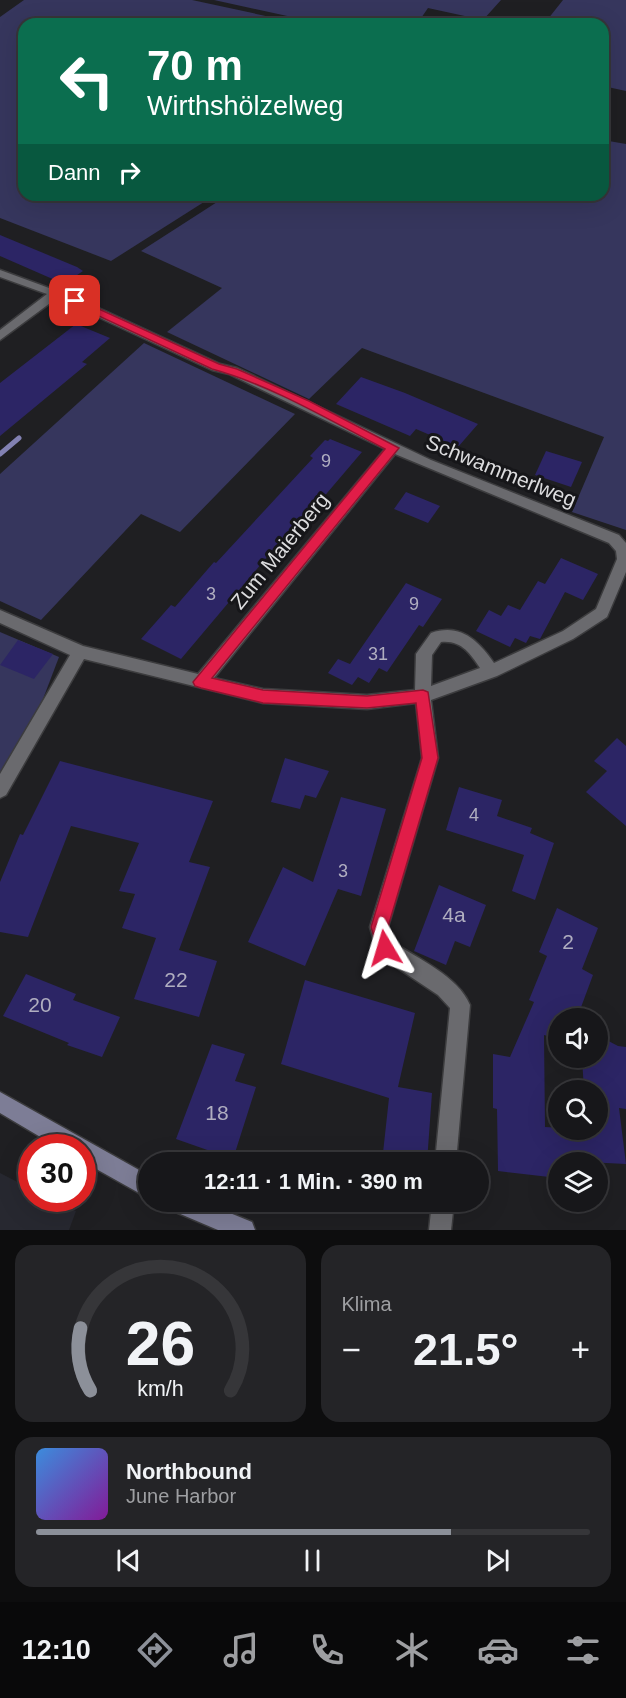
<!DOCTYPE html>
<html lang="de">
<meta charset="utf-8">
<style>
body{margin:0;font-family:Arial,sans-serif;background:#242427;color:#f1f3f6;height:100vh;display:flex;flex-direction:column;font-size:22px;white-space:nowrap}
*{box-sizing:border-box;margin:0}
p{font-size:20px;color:#9e9fa2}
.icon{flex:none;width:33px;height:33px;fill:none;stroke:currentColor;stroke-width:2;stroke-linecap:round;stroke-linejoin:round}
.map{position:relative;height:1230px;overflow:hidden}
.drawer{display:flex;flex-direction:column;gap:15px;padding:15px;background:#0d0d0e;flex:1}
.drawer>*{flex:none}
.banner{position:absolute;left:18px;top:18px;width:591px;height:183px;border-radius:18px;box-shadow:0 6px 24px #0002,0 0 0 2px #363639;background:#0b6e4f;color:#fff;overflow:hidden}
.fabs{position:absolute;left:548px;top:1008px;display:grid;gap:12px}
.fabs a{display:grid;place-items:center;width:60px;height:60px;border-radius:50%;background:#17171a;box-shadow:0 6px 24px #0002,0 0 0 2px #363639;font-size:30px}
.speed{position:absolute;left:18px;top:1134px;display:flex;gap:12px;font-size:30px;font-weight:700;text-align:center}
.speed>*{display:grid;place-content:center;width:78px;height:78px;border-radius:50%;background:#17171a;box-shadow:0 6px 24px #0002,0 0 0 2px #363639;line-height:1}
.speed .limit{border:9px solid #d22;background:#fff;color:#111}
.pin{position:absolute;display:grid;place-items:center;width:51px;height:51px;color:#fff;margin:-26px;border-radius:12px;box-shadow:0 3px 9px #0006}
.me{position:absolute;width:66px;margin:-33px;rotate:353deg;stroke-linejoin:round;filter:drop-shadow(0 0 4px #0008)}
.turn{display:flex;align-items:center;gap:21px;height:126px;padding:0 30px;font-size:27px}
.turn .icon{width:78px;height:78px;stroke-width:2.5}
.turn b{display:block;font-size:42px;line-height:51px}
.then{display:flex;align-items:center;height:57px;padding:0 30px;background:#0003;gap:12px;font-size:22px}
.big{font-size:45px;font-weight:600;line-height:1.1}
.drawer .card{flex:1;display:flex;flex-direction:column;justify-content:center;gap:9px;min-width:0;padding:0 21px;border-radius:18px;background:#242427}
.drawer .dial{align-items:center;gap:0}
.dial svg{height:156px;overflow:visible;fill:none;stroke:#363639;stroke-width:7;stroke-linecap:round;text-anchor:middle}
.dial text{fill:#f1f3f6;stroke:none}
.song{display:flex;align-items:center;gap:18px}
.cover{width:72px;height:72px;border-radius:9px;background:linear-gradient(135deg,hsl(210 70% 55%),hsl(290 70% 35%))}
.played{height:6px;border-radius:3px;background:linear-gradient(90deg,#8c9099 75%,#363639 75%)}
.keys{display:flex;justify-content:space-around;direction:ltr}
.heat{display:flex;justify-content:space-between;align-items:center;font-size:33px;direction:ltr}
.drawer .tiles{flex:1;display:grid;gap:15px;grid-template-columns:1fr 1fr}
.card:last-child{grid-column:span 2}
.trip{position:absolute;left:138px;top:1152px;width:351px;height:60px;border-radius:30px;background:#17171a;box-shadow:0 6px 24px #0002,0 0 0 2px #363639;font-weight:600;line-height:60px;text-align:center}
.menu{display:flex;height:96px;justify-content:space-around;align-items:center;background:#09090a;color:#9e9fa2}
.menu .icon{width:42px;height:42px}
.menu .current{color:#8c9099}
.menu b{font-size:27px;color:#f1f3f6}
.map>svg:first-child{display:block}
.built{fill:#272830}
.green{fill:#36365d}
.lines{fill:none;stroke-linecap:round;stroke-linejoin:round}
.stream{stroke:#8281b2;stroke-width:5}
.building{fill:#2c2565}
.street-casing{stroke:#3c3c3e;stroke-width:3}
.secondary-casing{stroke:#3c3c3e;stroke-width:3}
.street{fill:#6a6a6e;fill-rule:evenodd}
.secondary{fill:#7d7d96;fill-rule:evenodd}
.route{fill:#e11d48;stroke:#92132f;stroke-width:1.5}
.labels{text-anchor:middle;stroke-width:6;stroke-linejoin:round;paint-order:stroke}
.number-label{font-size:18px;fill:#b0aec0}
.street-label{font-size:21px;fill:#dcdcde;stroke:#161619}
.near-number-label{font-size:21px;fill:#b0aec0}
</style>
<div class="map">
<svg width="626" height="1230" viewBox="0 0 626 1230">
<rect width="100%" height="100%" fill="#1f1f22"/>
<!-- built -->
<polygon class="built" points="0,1173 31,1189 32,1198 51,1199 76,1211 69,1230 0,1230"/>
<!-- green -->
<g class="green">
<polygon points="24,0 192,0 303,24 24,24 24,195 215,195 111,261 0,218 0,17"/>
<polygon points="214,0 501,0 483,20 428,8 417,24 324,24"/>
<polygon points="563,0 626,0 626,91 603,86 603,24 544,24"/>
<polygon points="603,140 626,144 626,530 572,512 604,437 362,348 309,399 167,332 222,288 141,251 228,195 603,195"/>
<polygon points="144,343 295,414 180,532 141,514 41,620 0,601 0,474"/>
<polygon points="0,632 59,657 43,699 0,776"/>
</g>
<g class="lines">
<!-- stream -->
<polyline class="stream" points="0,454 19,438"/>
</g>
<!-- building -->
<g class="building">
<polygon points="0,235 77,267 83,271 64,284 0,256"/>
<polygon points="76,324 110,338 82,362 87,364 0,436 0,383"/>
<polygon points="361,377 405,393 478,424 458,447 416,429 410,436 336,404"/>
<polygon points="330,439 362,452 287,540 283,538 181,659 141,639 171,605 175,607 214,562 216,563 313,458 310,456 325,440 328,441"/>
<polygon points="546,451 582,462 571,487 535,475"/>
<polygon points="406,492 440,506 428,523 394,509"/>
<polygon points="561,558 598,574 583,600 565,592 540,639 530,636 526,643 515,638 510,647 476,631 489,610 501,616 508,605 520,610 538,581 545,584"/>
<polygon points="406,583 442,599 423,627 419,625 387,672 379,668 369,683 358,677 352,685 328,673 338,659 350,664"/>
<polygon points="18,640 53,654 34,679 0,665"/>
<polygon points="617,738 626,746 626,826 586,792 607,771 594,761"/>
<polygon points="285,758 329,771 316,798 305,795 300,809 271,802"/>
<polygon points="60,761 213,801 189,862 210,867 179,950 217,961 199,1017 134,999 156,938 122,928 135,894 119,891 139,843 71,826 28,937 0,932 0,882 20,834 23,835"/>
<polygon points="459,787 502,800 497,816 532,828 530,833 554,843 535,900 512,891 524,855 446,830"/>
<polygon points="341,797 386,809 361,896 338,889 305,966 248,942 283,867 313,882"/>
<polygon points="439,885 486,905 470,947 455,941 446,965 414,951"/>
<polygon points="557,908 598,928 582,969 593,975 577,1018 558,1018 558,1039 544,1035 545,1127 597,1130 597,1090 584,1090 582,1058 597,1058 597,1035 618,1046 626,1047 626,1109 619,1108 626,1164 567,1161 567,1162 558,1162 558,1178 498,1171 497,1109 493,1108 493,1054 510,1057 534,1002 529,1000 547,956 539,952"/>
<polygon points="26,974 76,994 73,1000 120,1017 102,1057 67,1045 69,1043 3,1016"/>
<polygon points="305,980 415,1013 398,1087 432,1093 427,1162 382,1162 389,1098 281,1064"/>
<polygon points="212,1044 245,1054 235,1081 256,1087 233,1159 176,1139"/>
</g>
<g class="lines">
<defs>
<g id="street">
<path d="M0,270L79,299L220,364L237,368L431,460L619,535L626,543V572L607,617L573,639L497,676L431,700L438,758L388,927L393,942C418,959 458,976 470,1005L456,1162H435L450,1008L438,995L378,955L370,927L422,758L416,703L367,709L263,703L84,659L6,795L0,798V774L70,655L0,623V610L83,646L198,674L385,449L229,374L212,370L57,298L0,340V330L47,294L0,277ZM395,454L609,543L616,551L617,559L596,609L563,631L494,663C478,640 460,623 431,633L416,654L415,690L367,695L263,689L214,678ZM441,642C461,640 470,653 480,668L431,686L432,655Z"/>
<polygon points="432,1202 454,1202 451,1230 429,1230"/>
</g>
<g id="secondary">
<polygon points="0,1092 148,1175 148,1198 82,1161 82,1148 59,1148 0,1113"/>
<polygon points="168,1202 203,1202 252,1222 255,1230 218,1230 171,1210"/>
</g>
</defs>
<!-- street casing -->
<use href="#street" class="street-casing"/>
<!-- secondary casing -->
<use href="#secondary" class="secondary-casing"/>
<!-- street -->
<use href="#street" class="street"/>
<!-- secondary -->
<use href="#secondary" class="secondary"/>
</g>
<!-- route -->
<path class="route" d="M75,298L219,364L237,369L309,401L399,448L212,678L263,690L367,696L423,690L428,692L438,758L388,927L394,948L391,954L385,957L379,954L371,927L422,758L416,703L367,708L263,703L201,688L195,686L193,682L385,449C331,421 271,385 212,369L71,303L70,301Z"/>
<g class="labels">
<!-- number labels -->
<g class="number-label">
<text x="326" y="467">9</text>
<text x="211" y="600">3</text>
<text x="414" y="610">9</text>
<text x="378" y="660">31</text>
<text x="474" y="821">4</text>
<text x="343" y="877">3</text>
</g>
<!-- street labels -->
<g class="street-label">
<text transform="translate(501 471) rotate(22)" y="7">Schwammerlweg</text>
<text transform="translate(280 551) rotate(-51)" y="7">Zum Maierberg</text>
</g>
<!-- near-number labels -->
<g class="near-number-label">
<text x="454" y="922">4a</text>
<text x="568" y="949">2</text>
<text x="176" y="987">22</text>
<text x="40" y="1012">20</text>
<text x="217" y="1120">18</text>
</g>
</g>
</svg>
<div class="fabs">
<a><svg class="icon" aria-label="sound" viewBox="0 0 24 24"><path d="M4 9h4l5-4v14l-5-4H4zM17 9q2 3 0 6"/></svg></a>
<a><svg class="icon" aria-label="search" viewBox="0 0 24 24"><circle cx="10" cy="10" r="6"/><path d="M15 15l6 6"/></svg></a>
<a><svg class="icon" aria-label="layers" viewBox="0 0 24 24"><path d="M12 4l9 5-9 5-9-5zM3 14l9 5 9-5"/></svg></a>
</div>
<div class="speed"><div class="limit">30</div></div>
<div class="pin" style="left:75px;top:301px;background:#d93025"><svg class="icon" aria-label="arrive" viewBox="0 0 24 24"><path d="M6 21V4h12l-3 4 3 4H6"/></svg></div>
<svg class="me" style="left:385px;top:948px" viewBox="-20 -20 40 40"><path d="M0-17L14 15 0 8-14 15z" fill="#e11d48" stroke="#fff" stroke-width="4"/></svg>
<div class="trip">12:11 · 1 Min. · 390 m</div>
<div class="banner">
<div class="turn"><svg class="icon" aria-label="left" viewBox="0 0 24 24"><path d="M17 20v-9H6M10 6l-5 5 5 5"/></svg><div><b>70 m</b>Wirthshölzelweg</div></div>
<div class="then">Dann<svg class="icon" aria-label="right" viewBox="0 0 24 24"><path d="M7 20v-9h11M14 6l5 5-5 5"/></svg></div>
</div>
</div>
<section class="drawer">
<div class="tiles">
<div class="card dial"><svg viewBox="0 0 100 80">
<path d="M14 69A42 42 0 1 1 86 69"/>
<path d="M14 69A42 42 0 0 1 9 37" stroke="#8c9099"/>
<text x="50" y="56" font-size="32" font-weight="700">26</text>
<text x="50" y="72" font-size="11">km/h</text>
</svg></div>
<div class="card"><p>Klima</p>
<div class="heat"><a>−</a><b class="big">21.5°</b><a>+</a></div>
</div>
<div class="card">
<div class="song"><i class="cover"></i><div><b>Northbound</b><p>June Harbor</p></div></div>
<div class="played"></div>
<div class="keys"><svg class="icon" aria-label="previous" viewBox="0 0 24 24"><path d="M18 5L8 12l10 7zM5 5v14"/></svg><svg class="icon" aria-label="pause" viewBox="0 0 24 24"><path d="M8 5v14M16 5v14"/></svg><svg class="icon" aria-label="next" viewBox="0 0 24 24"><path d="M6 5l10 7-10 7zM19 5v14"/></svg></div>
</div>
</div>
</section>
<nav class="menu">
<b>12:10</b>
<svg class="icon current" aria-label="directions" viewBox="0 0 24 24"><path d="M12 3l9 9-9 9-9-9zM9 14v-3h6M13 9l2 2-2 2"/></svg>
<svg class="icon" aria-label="music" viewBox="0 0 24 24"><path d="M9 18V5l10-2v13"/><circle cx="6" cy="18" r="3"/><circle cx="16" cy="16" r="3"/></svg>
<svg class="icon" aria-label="phone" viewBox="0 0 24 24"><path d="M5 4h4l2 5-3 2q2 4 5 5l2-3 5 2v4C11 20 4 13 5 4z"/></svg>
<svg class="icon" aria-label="climate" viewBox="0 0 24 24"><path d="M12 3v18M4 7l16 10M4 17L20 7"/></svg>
<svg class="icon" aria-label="car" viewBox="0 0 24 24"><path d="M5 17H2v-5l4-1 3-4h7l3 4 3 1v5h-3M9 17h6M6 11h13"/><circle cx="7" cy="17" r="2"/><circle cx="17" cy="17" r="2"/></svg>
<svg class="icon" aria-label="filters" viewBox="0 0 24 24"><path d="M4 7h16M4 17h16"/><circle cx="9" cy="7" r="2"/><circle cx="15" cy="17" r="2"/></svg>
</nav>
